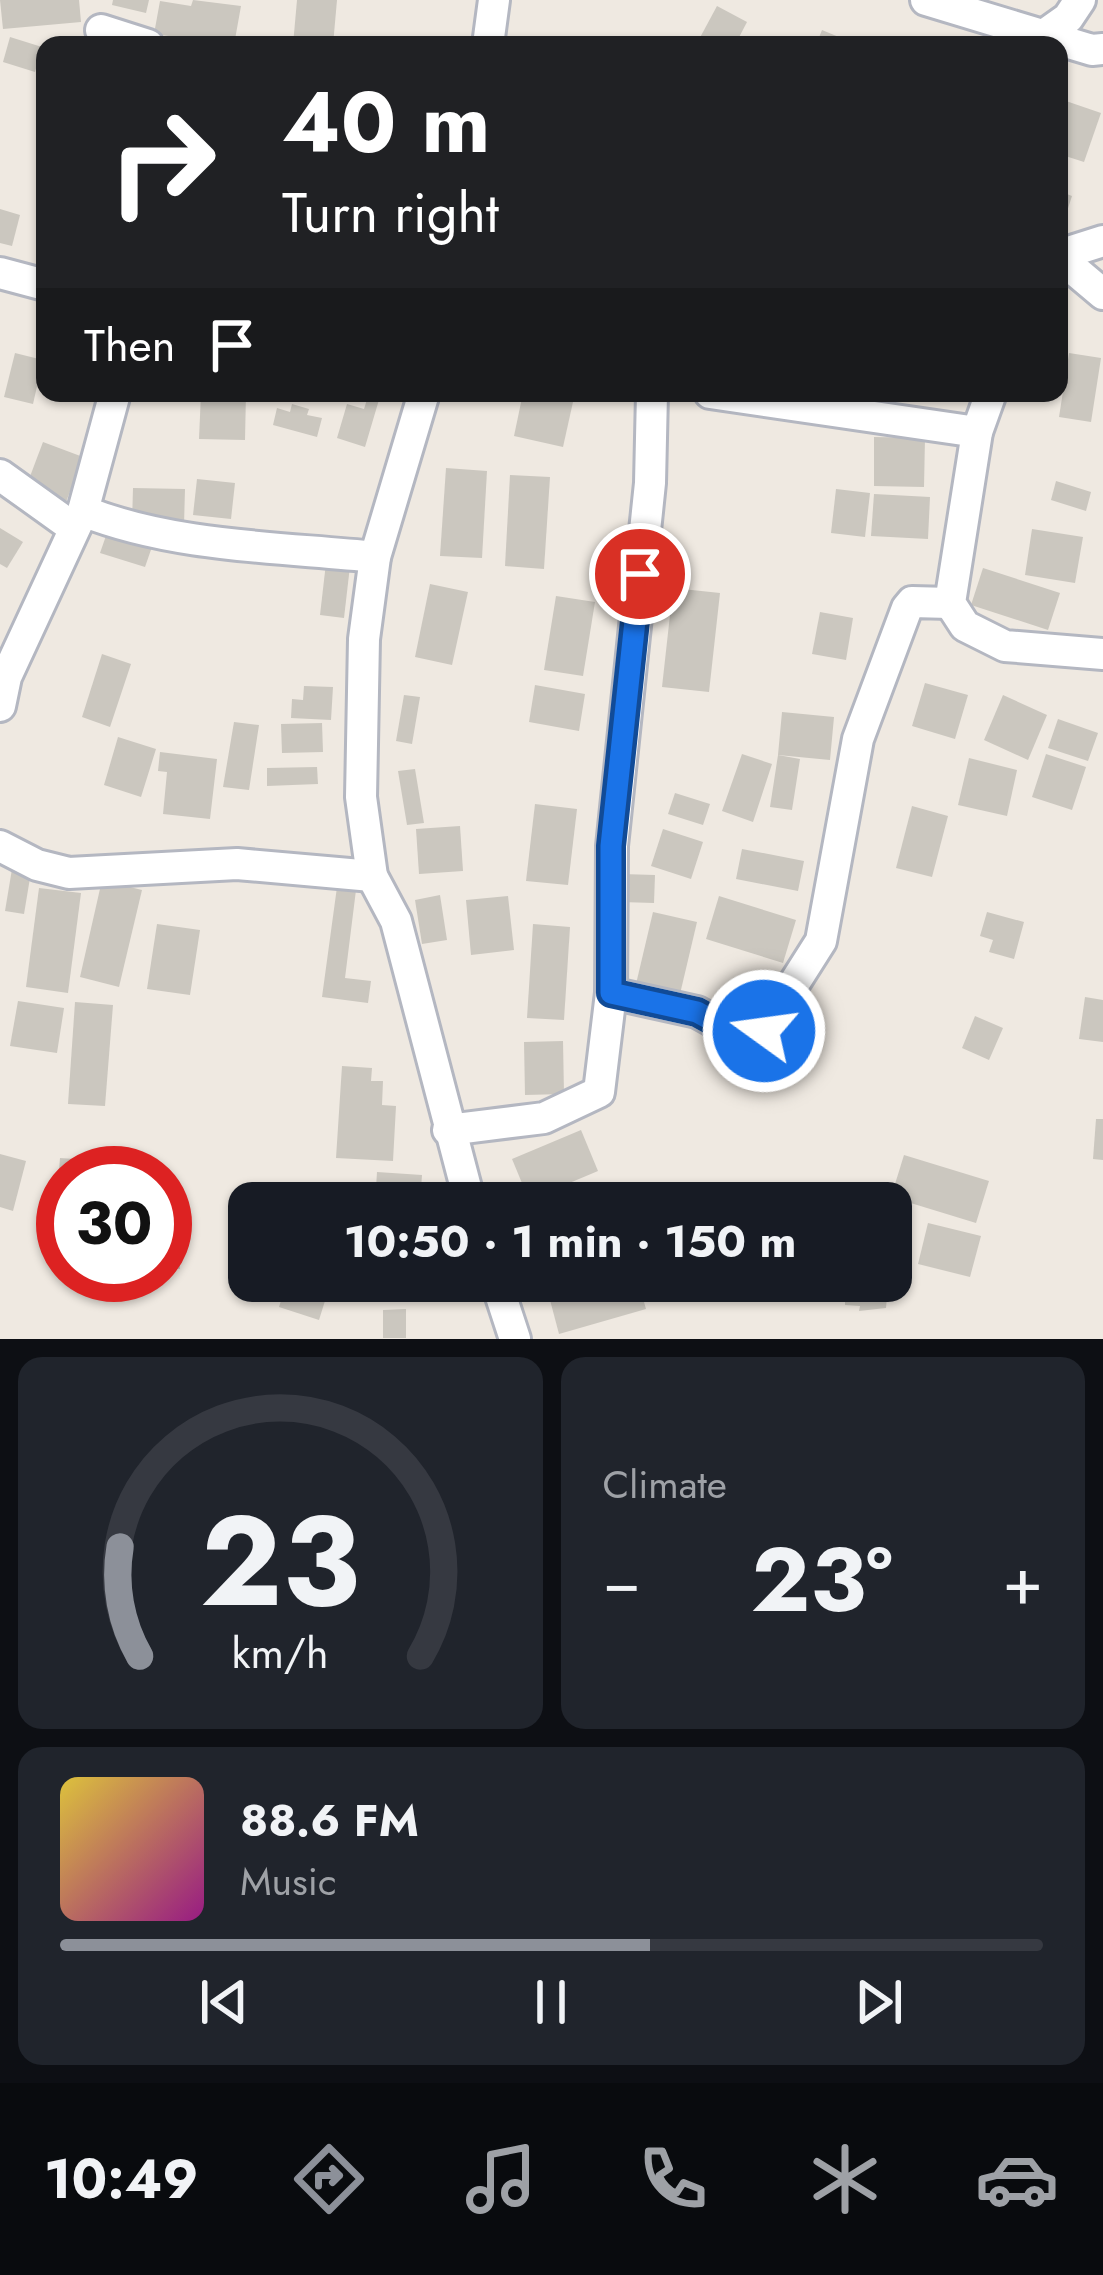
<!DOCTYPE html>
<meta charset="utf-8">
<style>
body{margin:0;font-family:Jost,sans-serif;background:#20242c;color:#f1f3f6;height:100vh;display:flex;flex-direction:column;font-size:45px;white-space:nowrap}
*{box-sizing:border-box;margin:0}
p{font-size:39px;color:#9ea1a6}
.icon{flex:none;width:66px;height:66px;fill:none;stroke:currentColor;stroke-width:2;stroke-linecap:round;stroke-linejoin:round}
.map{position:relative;height:1339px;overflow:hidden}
.panel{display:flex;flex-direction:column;gap:18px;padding:18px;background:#0d0f14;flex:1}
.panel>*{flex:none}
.banner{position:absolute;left:36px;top:36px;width:1032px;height:366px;border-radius:24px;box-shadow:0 3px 9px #0004;background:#202124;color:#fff;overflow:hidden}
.speed{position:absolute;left:36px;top:1146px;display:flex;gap:24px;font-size:60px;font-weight:700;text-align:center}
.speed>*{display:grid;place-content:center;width:156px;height:156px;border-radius:50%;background:#171b24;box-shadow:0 3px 9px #0004;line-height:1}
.speed .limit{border:18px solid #d22;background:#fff;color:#111}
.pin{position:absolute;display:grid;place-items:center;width:102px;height:102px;color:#fff;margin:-51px;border:6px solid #fff;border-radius:50%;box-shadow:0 3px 12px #0007}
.me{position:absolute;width:132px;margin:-66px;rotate:284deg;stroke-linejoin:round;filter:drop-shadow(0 0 9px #0008)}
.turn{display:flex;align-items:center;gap:42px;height:252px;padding:0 48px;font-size:54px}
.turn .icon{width:156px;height:156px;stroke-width:2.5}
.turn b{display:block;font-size:84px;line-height:102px}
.then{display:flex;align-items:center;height:114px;padding:0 48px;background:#0003;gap:24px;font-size:45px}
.big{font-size:90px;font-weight:700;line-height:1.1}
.panel .card{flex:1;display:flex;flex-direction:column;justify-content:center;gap:18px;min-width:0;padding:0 42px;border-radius:24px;background:#20242c}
.panel .dial{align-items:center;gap:0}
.dial svg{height:312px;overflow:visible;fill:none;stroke:#363941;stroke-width:7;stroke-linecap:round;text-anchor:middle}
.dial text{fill:#f1f3f6;stroke:none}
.song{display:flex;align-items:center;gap:36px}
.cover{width:144px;height:144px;border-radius:18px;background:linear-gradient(135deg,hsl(50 70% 55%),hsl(310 70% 35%))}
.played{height:12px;border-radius:6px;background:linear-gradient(90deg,#8c9099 60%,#363941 60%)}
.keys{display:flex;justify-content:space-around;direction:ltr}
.heat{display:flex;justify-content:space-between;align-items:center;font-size:66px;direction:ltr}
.panel .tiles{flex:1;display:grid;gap:18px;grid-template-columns:1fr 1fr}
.card:last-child{grid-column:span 2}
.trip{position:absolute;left:228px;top:1182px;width:684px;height:120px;border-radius:24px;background:#171b24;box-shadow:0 3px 9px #0004;font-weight:700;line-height:120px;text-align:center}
.tab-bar{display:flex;height:192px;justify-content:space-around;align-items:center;background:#090b0e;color:#9ea1a6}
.tab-bar .icon{width:84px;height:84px}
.tab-bar .current{color:#8c9099}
.tab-bar b{font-size:54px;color:#f1f3f6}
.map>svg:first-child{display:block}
.building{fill:#cbc7bf}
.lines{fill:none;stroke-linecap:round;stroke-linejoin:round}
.minor-casing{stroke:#b4b7c1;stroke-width:36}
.minor{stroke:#fff;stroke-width:30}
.route-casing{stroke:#114b97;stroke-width:30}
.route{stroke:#1a73e8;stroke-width:21}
</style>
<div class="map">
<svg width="1103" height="1339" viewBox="0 0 1103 1339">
<rect width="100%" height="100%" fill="#efe9e1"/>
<!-- building -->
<g class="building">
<polygon points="0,0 79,0 81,22 3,29"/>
<polygon points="113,0 149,0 146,13 112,5"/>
<polygon points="193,0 241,6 234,45 154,34 160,1 191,6"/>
<polygon points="297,0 337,0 333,45 293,45"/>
<polygon points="717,6 747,22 735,45 696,45"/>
<polygon points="822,30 858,45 816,45"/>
<polygon points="10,37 42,47 35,72 3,62"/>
<polygon points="1066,101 1101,113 1084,162 1059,154 1059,121"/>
<polygon points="1059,191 1072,196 1060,233 1059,233"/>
<polygon points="0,209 20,215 12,246 0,243"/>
<polygon points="15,353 43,360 33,404 4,397"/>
<polygon points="1069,353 1101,358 1091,422 1059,417"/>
<polygon points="201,393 246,393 245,440 199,439"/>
<polygon points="369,393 381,393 365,447 337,438 347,404 364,409"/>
<polygon points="523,393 575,393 563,447 514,436"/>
<polygon points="292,404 309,409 307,415 322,418 317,437 273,425 277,408 290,412"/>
<polygon points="874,437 925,438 924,487 874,486"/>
<polygon points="43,442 83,457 66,502 26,487"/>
<polygon points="446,468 487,471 482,558 440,556"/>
<polygon points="510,475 550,477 544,569 505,566"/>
<polygon points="197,479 235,483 231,519 193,515"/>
<polygon points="1056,481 1091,492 1086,511 1051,500"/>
<polygon points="133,488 185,489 184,525 132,524"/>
<polygon points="836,489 870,493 865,537 831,533"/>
<polygon points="874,494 930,497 928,539 871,536"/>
<polygon points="0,528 23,542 7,568 0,564"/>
<polygon points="1032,529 1083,537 1075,583 1025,575"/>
<polygon points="108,530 153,544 145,567 100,553"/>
<polygon points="326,563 350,566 344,618 320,615"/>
<polygon points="983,568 1060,593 1048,630 971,605"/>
<polygon points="430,584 468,592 452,665 415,657"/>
<polygon points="673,588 720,593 709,692 662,687"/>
<polygon points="556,596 595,602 583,676 544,670"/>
<polygon points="820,612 853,618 846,660 812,654"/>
<polygon points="102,654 131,664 110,727 82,717"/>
<polygon points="925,683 968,695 955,739 912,726"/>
<polygon points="535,685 585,694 579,731 529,722"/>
<polygon points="304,686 333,687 331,720 291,718 292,699 303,700"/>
<polygon points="404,695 420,697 412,744 396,741"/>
<polygon points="1003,695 1047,715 1028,760 984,740"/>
<polygon points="782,712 834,717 830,760 778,755"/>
<polygon points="1058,719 1098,733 1088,761 1048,748"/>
<polygon points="234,722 259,725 249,790 223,787"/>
<polygon points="322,723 323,752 282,753 281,724"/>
<polygon points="118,737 156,749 141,797 104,785"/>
<polygon points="160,752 217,759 210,819 163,814 167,772 158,771"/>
<polygon points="742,754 772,764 753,822 722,811"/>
<polygon points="1046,754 1086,767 1072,810 1032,797"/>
<polygon points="778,755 800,759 792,810 770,807"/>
<polygon points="969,758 1017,770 1007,816 958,805"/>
<polygon points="317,767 318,784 267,786 267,768"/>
<polygon points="415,769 424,823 407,825 398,771"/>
<polygon points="675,793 710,804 703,825 668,814"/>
<polygon points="535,804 577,809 568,885 526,881"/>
<polygon points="912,806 948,816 932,877 896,868"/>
<polygon points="460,826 463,871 419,874 416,829"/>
<polygon points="663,829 703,842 691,879 651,866"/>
<polygon points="742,849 804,861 798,891 736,879"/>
<polygon points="12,869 31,872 24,914 5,911"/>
<polygon points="622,874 655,875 654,903 621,902"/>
<polygon points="102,880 142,890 119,987 80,977"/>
<polygon points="337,887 356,890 345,978 371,981 368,1003 322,997"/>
<polygon points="39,888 81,893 68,993 26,987"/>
<polygon points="440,895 447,940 422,944 415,900"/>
<polygon points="508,896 514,950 471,955 466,900"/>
<polygon points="719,896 796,920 783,963 706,939"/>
<polygon points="653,912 697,922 680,994 636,984"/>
<polygon points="987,912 1024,922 1014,959 989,952 993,940 980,936"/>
<polygon points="157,924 200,930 190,995 147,989"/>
<polygon points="533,924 570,927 564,1020 527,1018"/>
<polygon points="1085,997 1103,1000 1103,1042 1079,1039"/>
<polygon points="18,1001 64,1008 57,1053 10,1046"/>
<polygon points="75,1002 113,1005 105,1106 68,1104"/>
<polygon points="975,1016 1003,1028 989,1060 962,1048"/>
<polygon points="563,1041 564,1094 525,1095 524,1042"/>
<polygon points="342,1066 372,1068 371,1081 383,1081 382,1105 396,1106 393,1161 336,1158"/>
<polygon points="1096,1119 1103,1119 1103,1160 1093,1159"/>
<polygon points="581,1130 598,1171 529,1200 512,1159"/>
<polygon points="0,1154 26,1161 13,1211 0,1207"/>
<polygon points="904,1155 989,1181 976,1223 891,1197"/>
<polygon points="60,1158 104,1161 103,1173 63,1173 63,1194 57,1194"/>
<polygon points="377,1172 422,1175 420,1203 375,1203"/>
<polygon points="928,1223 981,1236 970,1277 918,1264"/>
<rect x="165" y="1226" width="15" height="43"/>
<polygon points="287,1281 306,1281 329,1288 319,1320 279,1307"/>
<polygon points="351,1281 397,1281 396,1296 350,1294"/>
<polygon points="545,1281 638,1281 646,1309 559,1334"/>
<polygon points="834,1281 888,1281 887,1286 895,1286 894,1297 887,1297 886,1308 859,1311 860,1306 845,1305 845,1298 839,1297 840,1289 834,1289"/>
<polygon points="406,1309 406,1338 383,1338 383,1310"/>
</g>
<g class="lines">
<defs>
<g id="minor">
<polyline points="926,0 1092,50 1103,49"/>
<polyline points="101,30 148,45"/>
<polyline points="1044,35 1068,18 1080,0"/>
<polyline points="488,45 494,0"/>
<polyline points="1059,255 1103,241"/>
<polyline points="1059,257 1103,294"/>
<polyline points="0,273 45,285"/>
<polyline points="424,393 375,557 364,639 361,797 372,876 396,921 470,1203"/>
<polyline points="710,393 977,432"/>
<polyline points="991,393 977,432 950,603 965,626 1005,646 1103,654"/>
<polyline points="0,475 74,528"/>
<path d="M83,511C174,547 278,547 375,557"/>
<polyline points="0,706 6,677 83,511 115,393"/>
<polyline points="0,846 37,865 69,873 237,864 372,876"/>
<polyline points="611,993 697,1012 728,1029 764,1031 821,941 858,739 907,608 912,602 950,603"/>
<polyline points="448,1130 544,1118 599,1092 611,993 612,846 650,483 652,393"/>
<polyline points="496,1281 515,1339"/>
</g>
</defs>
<!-- minor casing -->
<use href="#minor" class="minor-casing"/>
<!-- minor -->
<use href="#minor" class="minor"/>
</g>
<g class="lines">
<defs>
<polyline id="route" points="640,574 611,846 611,993 697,1012 728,1029 764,1031"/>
</defs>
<!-- route casing -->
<use href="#route" class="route-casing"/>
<!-- route -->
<use href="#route" class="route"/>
</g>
</svg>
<div class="speed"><div class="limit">30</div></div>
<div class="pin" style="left:640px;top:574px;background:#d93025"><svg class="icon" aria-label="arrive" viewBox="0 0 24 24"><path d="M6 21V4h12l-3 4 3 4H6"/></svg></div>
<svg class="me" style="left:764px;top:1031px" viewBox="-20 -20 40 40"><circle r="17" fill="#1a73e8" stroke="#fff" stroke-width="3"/><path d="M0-11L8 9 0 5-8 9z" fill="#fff"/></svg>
<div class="trip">10:50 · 1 min · 150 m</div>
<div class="banner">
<div class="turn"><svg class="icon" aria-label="right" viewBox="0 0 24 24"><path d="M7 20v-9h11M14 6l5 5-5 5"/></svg><div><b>40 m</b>Turn right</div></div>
<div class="then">Then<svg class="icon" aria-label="arrive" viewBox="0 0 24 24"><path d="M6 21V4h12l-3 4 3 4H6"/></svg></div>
</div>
</div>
<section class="panel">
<div class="tiles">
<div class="card dial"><svg viewBox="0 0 100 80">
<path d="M14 69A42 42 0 1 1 86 69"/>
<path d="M14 69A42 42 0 0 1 9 41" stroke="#8c9099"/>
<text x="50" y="56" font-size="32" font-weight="700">23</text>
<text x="50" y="72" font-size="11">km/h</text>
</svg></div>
<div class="card"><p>Climate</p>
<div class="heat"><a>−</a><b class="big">23°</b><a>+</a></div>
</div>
<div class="card">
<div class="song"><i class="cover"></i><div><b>88.6 FM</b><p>Music</p></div></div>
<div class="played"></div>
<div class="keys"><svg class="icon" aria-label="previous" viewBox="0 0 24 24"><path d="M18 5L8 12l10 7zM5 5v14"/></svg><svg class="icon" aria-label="pause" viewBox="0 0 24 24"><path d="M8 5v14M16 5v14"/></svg><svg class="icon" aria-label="next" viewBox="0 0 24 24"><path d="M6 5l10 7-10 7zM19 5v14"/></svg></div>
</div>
</div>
</section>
<nav class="tab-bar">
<b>10:49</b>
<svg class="icon current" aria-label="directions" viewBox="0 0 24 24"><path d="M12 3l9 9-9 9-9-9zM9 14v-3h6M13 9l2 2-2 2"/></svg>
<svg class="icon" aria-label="music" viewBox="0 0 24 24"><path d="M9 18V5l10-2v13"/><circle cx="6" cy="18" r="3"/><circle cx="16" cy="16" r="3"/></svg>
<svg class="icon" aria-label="phone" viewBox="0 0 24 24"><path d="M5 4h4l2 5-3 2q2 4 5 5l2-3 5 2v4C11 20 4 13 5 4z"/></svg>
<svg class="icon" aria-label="climate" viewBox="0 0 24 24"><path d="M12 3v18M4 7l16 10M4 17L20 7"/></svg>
<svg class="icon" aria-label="car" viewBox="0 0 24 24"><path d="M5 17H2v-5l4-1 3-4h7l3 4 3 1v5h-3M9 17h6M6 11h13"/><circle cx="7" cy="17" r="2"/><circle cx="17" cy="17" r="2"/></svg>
</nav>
